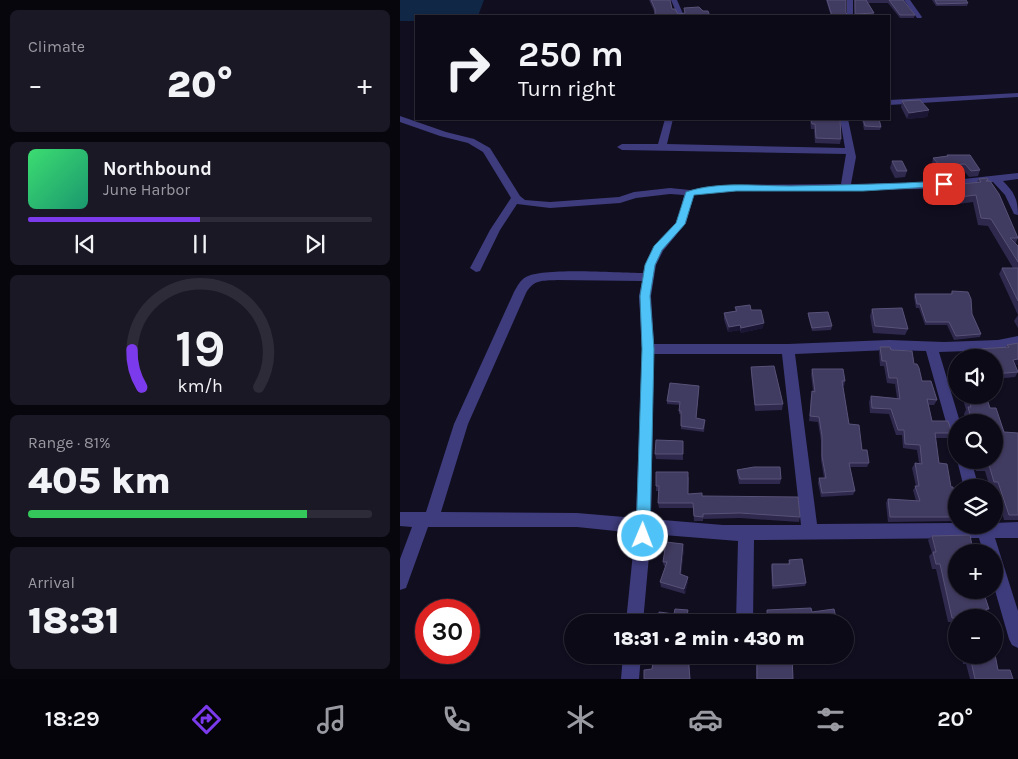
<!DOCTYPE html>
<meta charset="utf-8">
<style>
body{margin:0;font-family:Karla,sans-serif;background:#1b1825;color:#f1f3f6;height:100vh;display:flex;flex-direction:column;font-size:19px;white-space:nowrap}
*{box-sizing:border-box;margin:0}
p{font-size:16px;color:#9a9aa2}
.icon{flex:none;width:28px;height:28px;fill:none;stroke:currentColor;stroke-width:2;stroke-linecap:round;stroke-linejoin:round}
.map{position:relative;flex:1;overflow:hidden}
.details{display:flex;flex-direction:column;gap:10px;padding:10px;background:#07060d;width:400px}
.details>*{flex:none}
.guide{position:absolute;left:15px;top:15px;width:475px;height:105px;border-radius:0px;box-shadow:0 1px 4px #0004,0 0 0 1px #2d2b37;background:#0d0a18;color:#f1f3f6;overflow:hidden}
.fabs{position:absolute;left:548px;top:349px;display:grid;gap:10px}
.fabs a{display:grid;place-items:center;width:55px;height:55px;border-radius:50%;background:#0d0a18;box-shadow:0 1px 4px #0004,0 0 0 1px #2d2b37;font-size:25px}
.speed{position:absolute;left:15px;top:599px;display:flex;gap:10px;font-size:25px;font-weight:700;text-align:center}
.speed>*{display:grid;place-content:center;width:65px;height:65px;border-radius:50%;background:#0d0a18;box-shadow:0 1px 4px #0004,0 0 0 1px #2d2b37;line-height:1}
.speed .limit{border:8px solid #d22;background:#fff;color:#111}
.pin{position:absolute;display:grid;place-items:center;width:42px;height:42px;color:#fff;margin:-21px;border-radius:10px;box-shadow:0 2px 8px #0006}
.me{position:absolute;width:55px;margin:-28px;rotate:1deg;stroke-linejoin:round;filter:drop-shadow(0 0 4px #0008)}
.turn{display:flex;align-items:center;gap:18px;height:105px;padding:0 20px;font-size:22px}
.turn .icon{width:65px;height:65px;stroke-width:2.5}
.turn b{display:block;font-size:35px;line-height:42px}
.big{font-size:38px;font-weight:800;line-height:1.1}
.details .tile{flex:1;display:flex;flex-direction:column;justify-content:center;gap:8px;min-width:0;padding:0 18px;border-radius:8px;background:#1b1825}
.details .dial{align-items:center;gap:0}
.dial svg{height:130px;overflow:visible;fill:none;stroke:#2d2b37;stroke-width:7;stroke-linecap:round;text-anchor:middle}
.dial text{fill:#f1f3f6;stroke:none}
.song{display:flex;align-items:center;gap:15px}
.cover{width:60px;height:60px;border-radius:8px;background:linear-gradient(135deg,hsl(140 70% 55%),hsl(160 70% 35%))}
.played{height:5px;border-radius:2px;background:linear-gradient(90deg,#7c3aed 50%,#2d2b37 50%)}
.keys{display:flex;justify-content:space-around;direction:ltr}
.heat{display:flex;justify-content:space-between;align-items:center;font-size:28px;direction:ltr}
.charge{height:8px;border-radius:4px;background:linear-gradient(90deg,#34c759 81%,#2d2b37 0)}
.trip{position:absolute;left:164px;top:614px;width:290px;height:50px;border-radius:25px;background:#0d0a18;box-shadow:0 1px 4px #0004,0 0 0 1px #2d2b37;font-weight:800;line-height:50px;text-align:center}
.tabs{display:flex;height:80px;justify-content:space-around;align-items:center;background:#05040a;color:#9a9aa2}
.tabs .icon{width:35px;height:35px}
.tabs .current{color:#7c3aed}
.tabs b{font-size:22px;color:#f1f3f6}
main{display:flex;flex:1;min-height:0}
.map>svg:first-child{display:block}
.water{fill:#112746}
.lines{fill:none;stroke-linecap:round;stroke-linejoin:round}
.minor{fill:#3e3c7c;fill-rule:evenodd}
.wall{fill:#2f294d}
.shaded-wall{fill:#1b1633}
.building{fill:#403b60;stroke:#585278}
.route{fill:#4fc3f7;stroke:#337fa1}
</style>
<main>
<section class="details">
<div class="tile"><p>Climate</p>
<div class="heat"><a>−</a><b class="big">20°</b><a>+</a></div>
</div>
<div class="tile">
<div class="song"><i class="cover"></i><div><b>Northbound</b><p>June Harbor</p></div></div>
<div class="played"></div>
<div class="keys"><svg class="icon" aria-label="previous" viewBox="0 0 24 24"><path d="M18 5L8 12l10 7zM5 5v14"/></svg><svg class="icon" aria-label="pause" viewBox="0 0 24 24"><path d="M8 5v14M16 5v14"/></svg><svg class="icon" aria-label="next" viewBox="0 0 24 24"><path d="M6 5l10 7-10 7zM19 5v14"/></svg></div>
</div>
<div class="tile dial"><svg viewBox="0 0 100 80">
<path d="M14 69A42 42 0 1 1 86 69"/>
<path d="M14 69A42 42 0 0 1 8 46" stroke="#7c3aed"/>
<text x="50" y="56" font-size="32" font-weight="700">19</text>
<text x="50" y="72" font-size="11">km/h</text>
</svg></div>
<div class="tile"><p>Range · 81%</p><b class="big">405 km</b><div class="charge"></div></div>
<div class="tile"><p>Arrival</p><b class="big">18:31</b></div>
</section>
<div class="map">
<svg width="618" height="679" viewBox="0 0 618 679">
<rect width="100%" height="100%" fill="#110e20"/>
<!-- water -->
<polygon class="water" points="0,0 84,0 78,16 16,16 16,21 0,21"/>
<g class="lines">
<!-- minor -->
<g class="minor">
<polygon points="271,0 277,0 284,16 278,16"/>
<rect x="447" y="0" width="6" height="16"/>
<polygon points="504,0 510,0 522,17 521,18 517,18"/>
<polygon points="618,93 618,97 489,105 489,100"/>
<path d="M0,116L46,132L74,139L90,148L120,196L125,200L150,202L219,197L234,192L270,188L290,190L336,185L441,184L446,154L222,150L217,147L222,144H258L265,119H273L267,144L445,148L440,119H448L456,157L451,184L527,183L618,173V179L603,181C614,192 618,199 618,215L614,214L605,195L593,182L527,189L336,191L294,195L286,223L263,251L256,265L251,296L254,344H388L489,340L544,342L598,340L618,336V346L598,350L539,352L560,422H556V439L551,437L549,433L526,351L489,350L395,354L417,524L556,523V525H594V523L618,522V538H595L618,611V648L612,645L609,639L594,587V552H583L579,538L354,540L353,622H336L338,541L251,534L243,622H226L235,533L177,527H28L6,588L0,590V559L12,527L0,526V512H26L54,424L114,292C117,287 120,280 126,277C143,267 220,273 243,273C247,249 264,241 276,223C280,215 282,204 284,195L270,194L236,198L220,203L150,208L117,204L100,230L80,271L76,272L70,268L90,230L111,198L83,152L68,143L40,136L0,122ZM157,280L242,281L239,296L242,349L236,518L177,513L41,512L68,424L126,293C134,279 142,281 157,280ZM254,354H382L401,525H323L251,519Z"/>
<polygon points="557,460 571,460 579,488 564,488"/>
<polygon points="223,655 241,655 239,679 221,679"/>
</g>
</g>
<!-- wall -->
<g class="wall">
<polygon points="249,0 270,0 272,9 278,14 285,13 284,8 303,11 310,16 255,13"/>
<polygon points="426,0 446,0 446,13 448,15 448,16 431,16"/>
<polygon points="454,0 503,0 515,15 514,18 500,18 488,3 468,3 474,13 474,16 455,16"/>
<polygon points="532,0 566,0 568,3 567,6 536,6"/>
<polygon points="502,101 529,110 527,117 507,119 501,107"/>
<polygon points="410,119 440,119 441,139 440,144 415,143 414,129 411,129"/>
<polygon points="462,119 479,119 481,127 480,130 464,130"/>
<polygon points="547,155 580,170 578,176 569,177 563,170 538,171 532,163 533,158 546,156"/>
<polygon points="492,161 507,171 505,177 495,178 490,168"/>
<polygon points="579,179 588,181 618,238 615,244 618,246 618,328 614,321 618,315 599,274 602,268 613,268 588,226 578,225 573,202 558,204 549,192 552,185 577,182"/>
<polygon points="552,291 572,314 581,334 580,337 554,340 547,325 525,325 519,308 516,308 514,297 515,294 551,294"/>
<polygon points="335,307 351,310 363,328 341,333 340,330 328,332 324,319 324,313 335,311"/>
<polygon points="472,309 508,329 505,335 473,333 470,316"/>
<polygon points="408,313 432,326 431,330 412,331 408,316"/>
<polygon points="618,343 615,365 618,372 615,377 594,379 594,358 576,358 575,355 578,349 606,347 607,345"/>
<polygon points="480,347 491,350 514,364 522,381 537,400 534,405 529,405 532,421 552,433 549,438 535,438 539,463 551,487 555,500 556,500 556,521 488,522 486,503 488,499 516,501 513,490 516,486 512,468 515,463 519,463 517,450 503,448 502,435 496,435 489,414 470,413 469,402 471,396 497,398 495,384 487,383 484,366 480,366 479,352"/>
<polygon points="351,367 383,404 382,410 355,411 351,373"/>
<polygon points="412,369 445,381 444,386 443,386 449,424 469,463 467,467 450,467 455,491 453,495 421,497 418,483 419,478 424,478 421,460 421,441 418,422 409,421 411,396 412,391 413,391 411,374"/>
<polygon points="552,369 556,369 556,386 551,386 548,376"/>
<polygon points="299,389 296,419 305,423 304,432 281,429 281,414 279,414 279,411 280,405 267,404 267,401"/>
<polygon points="562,395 582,395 582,399 590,408 604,432 618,433 618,520 604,520 594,488 590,488 585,471 576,471 573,460 594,460 594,422 567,422 564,414 566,410"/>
<polygon points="283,441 283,460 256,459 255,454"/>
<polygon points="337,470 381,479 380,484 339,484 337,474"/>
<polygon points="289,477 288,494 400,517 399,522 340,518 303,519 303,521 294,521 293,508 259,508 258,503 259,491 256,491 256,486"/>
<polygon points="532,536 573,551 572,552 556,552 556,590 587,594 585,596 589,609 586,611 556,618 556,624 556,622 548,622 536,569 532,569 529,556 532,553 528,540"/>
<polygon points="284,549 281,575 288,577 288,581 285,594 261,587 260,582 266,567 264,566 263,562"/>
<polygon points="389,560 406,583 405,586 372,589 371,567 372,564 388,564"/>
<polygon points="367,610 412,612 437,622 367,622 366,614"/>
<polygon points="254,655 313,655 312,662 289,656 290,679 252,669"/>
<polygon points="368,655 392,655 393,679 356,679 356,664 357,661 369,661"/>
<polygon points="562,655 594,655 598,670 613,679 570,679 566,664 563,664"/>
</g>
<!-- shaded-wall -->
<g class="shaded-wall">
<polygon points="529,110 527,117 507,119 509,113"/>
<polygon points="364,323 363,328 341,333 341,328"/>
<polygon points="340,325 340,330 328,332 329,327"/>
<polygon points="618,359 618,365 609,366 613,360"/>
<polygon points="283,544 284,549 280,579 280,574"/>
<polygon points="288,577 288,581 285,594 284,589"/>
</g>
<!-- building -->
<g class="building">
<polygon points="251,0 270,0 272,9 275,9 278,14 285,13 284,8 299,7 303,11 308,11 310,16 255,16 255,9"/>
<polygon points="427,0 446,0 446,13 448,15 432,16"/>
<polygon points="455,0 466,0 474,13 455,14"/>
<polygon points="489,0 503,0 515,15 500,15"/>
<polygon points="535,0 566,0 568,3 537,4"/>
<polygon points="520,100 529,110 509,113 502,101"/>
<polygon points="411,119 440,119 441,139 416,138 415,124 412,124"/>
<polygon points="463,119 479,119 481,127 465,126"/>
<polygon points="547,155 570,155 580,170 571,171 565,164 540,166 533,158 548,156"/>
<polygon points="492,161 502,161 507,171 497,171"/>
<polygon points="587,178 588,180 586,181 590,181 599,194 618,238 610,238 618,246 618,262 591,219 581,218 576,195 560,197 552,185 581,182 579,179"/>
<polygon points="602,268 618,268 618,301"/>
<polygon points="552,291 568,292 571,299 572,314 581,334 556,336 549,322 526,322 520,304 517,304 515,294 552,294"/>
<polygon points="350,305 351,310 361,310 364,323 341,328 340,325 329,327 324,313 337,311 335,307"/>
<polygon points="502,308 508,329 475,326 472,309"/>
<polygon points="428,312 432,326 412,328 408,313"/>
<polygon points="618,343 618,359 613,360 618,372 594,374 594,358 582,358 578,349 609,347 607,345"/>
<polygon points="480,347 490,347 491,350 512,351 514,364 517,364 519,368 522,381 531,381 537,400 527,399 532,421 548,421 552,433 535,433 539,463 547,464 551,487 553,487 555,500 556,500 556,517 490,517 488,499 520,501 515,486 519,486 515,463 522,464 520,445 505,444 504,430 498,430 491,409 472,408 471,396 500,399 497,378 489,378 486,361 482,361"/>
<polygon points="374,366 383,404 355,405 351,367"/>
<polygon points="412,369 443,369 445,381 442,381 449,424 459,425 462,450 467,450 469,463 449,463 455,491 422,493 419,478 426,478 422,456 422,436 419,417 410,416 412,391 415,392"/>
<polygon points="552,369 556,369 556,379 554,379"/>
<polygon points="270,383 299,386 296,418 305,420 303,429 281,426 281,411 279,411 280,402 267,401"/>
<polygon points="568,395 582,395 582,399 587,399 590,408 596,408 604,432 618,433 618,515 609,515 598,482 594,482 589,465 580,465 579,460 594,460 594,422 580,422 579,418 571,418 568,407 571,407"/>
<polygon points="256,440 283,441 283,454 255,454"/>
<polygon points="354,467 380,467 381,479 340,479 337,470"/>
<polygon points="256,472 288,472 288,494 302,493 302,496 398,497 400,517 340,513 303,514 303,517 294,516 293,503 258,503 259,486 256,486"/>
<polygon points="570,535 573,551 570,551 570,552 556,552 556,590 586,590 587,594 584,594 589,609 586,609 587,618 552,618 540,564 536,564 533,552 536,552 532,536"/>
<polygon points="266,542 283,544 280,574 288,577 284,589 260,582 267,562 263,562"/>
<polygon points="402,559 406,583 373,586 372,564 390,564 389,560"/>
<polygon points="411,608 412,612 434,609 437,622 368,622 367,610"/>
<polygon points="275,609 288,610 286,622 258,622 259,612 274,614"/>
<polygon points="594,649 598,670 610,670 613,679 575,679 571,661 568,661 567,655 594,655"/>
<polygon points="254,655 288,655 290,679 244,679 244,670 252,669"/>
<polygon points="295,655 313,655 312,659"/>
<polygon points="370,655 392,655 393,679 357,679 357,661 371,661"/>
</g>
<!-- route -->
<path class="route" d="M544,181L547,182V186L463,191H336L294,195L285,224L262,250L255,265L250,296L254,349L250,536L248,541L243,543L238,541L236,536L242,349L240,296L245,265L254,246L276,223L286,192C318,181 357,186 390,186C441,185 493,184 544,181Z"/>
</svg>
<div class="fabs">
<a><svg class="icon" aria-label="sound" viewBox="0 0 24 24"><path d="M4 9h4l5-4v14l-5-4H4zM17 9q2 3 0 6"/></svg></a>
<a><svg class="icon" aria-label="search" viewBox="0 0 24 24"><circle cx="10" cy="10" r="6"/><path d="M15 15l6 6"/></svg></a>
<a><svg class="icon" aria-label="layers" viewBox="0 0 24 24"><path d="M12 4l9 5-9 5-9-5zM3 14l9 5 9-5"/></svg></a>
<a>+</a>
<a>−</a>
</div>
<div class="speed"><div class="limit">30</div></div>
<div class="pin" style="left:544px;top:184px;background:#d93025"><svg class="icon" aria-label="arrive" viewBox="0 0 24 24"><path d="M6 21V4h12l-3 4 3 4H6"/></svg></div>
<svg class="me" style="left:243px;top:536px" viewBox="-20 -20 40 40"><circle r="17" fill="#4fc3f7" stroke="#fff" stroke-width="3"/><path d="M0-11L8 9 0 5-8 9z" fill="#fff"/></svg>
<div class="trip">18:31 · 2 min · 430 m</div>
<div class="guide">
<div class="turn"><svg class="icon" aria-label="right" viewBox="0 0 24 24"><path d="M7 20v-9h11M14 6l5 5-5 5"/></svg><div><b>250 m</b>Turn right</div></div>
</div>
</div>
</main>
<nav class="tabs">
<b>18:29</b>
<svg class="icon current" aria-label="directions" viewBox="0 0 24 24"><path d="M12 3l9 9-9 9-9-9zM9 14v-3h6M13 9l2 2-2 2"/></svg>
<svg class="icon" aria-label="music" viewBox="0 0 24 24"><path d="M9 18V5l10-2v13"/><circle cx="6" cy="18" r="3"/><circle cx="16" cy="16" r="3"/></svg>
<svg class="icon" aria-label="phone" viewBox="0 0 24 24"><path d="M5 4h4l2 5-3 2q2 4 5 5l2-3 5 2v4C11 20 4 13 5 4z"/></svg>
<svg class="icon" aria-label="climate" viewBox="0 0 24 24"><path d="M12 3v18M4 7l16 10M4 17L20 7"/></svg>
<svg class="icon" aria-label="car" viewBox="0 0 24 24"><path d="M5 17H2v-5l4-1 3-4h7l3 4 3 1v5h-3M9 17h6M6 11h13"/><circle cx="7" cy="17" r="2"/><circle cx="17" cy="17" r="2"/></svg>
<svg class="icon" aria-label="filters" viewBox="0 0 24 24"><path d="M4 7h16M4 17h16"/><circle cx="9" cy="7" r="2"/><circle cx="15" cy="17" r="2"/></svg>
<b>20°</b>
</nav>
